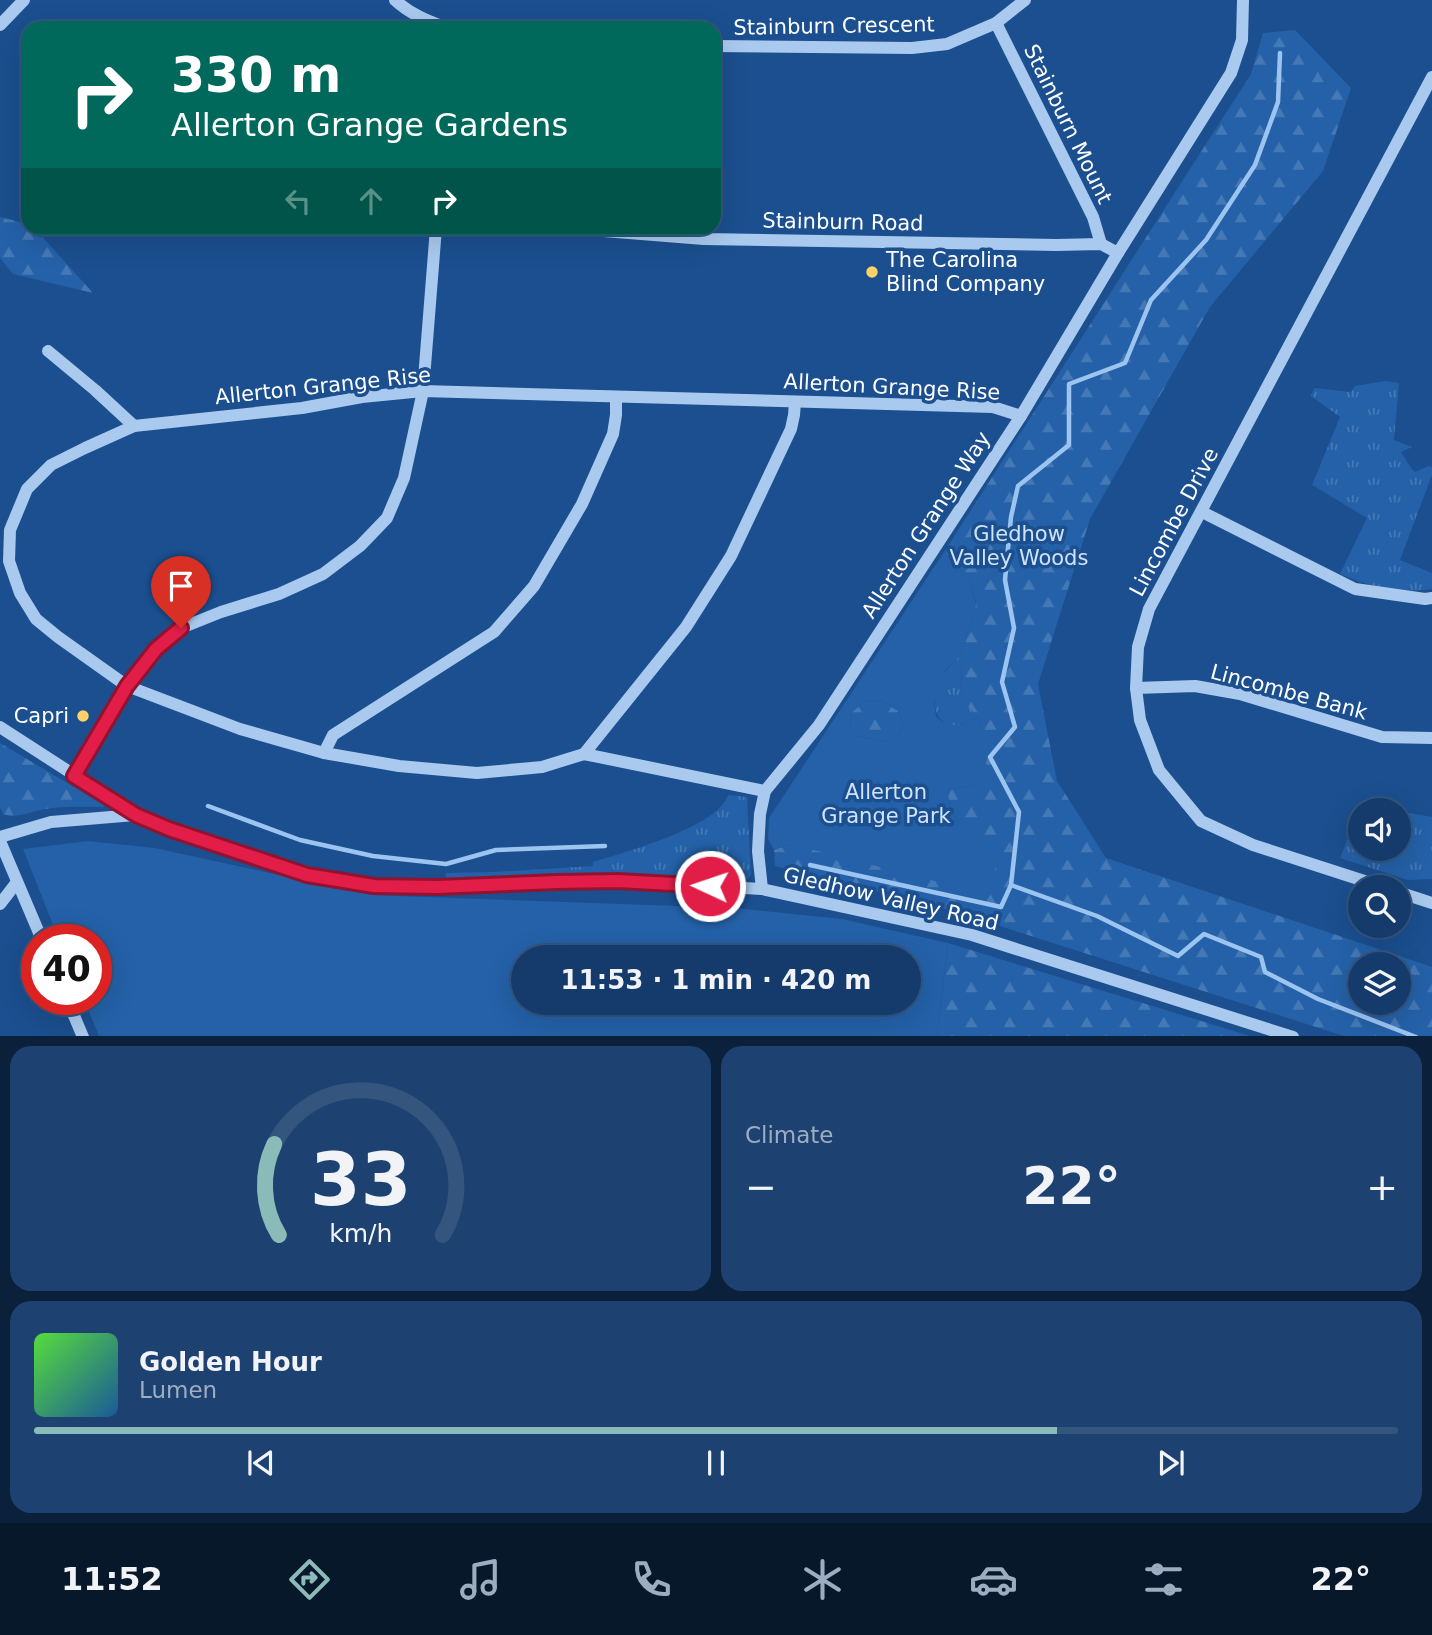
<!DOCTYPE html>
<meta charset="utf-8">
<style>
body{margin:0;font-family:"DejaVu Sans",sans-serif;background:#1d4271;color:#f1f3f6;height:100vh;display:flex;flex-direction:column;font-size:26px;white-space:nowrap}
*{box-sizing:border-box;margin:0}
p{font-size:23px;color:#9dadc1}
.icon{flex:none;width:38px;height:38px;fill:none;stroke:currentColor;stroke-width:2;stroke-linecap:round;stroke-linejoin:round}
.map{position:relative;height:1036px;overflow:hidden}
.drawer{display:flex;flex-direction:column;gap:10px;padding:10px;background:#0b203b;flex:1}
.drawer>*{flex:none}
.guide{position:absolute;left:21px;top:21px;width:700px;height:214px;border-radius:21px;box-shadow:0 7px 28px #0002,0 0 0 2px #33557e;background:#00695c;color:#fff;overflow:hidden}
.buttons{position:absolute;left:1348px;top:798px;display:grid;gap:14px}
.buttons a{display:grid;place-items:center;width:63px;height:63px;border-radius:50%;background:#143b6b;box-shadow:0 7px 28px #0002,0 0 0 2px #33557e;font-size:35px}
.speed{position:absolute;left:21px;top:924px;display:flex;gap:14px;font-size:35px;font-weight:700;text-align:center}
.speed>*{display:grid;place-content:center;width:91px;height:91px;border-radius:50%;background:#143b6b;box-shadow:0 7px 28px #0002,0 0 0 2px #33557e;line-height:1}
.speed .limit{border:10px solid #d22;background:#fff;color:#111}
.pin{position:absolute;display:grid;place-items:center;width:60px;height:60px;color:#fff;margin:-72px -30px;border-radius:50% 50% 50% 0;rotate:-45deg;box-shadow:0 0 7px #0007}
.pin .icon{rotate:45deg}
.me{position:absolute;width:77px;margin:-38px;rotate:273deg;stroke-linejoin:round;filter:drop-shadow(0 0 5px #0008)}
.turn{display:flex;align-items:center;gap:24px;height:147px;padding:0 35px;font-size:32px}
.turn .icon{width:91px;height:91px;stroke-width:2.5}
.turn b{display:block;font-size:49px;line-height:60px}
.lanes{display:flex;align-items:center;height:66px;padding:0 35px;background:#0003;justify-content:center;gap:35px;direction:ltr}
.lanes .off{opacity:.35}
.big{font-size:52px;font-weight:600;line-height:1.1}
.drawer .tile{flex:1;display:flex;flex-direction:column;justify-content:center;gap:10px;min-width:0;padding:0 24px;border-radius:21px;background:#1d4271}
.drawer .dial{align-items:center;gap:0}
.dial svg{height:182px;overflow:visible;fill:none;stroke:#33557e;stroke-width:7;stroke-linecap:round;text-anchor:middle}
.dial text{fill:#f1f3f6;stroke:none}
.song{display:flex;align-items:center;gap:21px}
.cover{width:84px;height:84px;border-radius:10px;background:linear-gradient(135deg,hsl(110 70% 55%),hsl(210 70% 35%))}
.played{height:7px;border-radius:4px;background:linear-gradient(90deg,#8bbbb9 75%,#33557e 75%)}
.keys{display:flex;justify-content:space-around;direction:ltr}
.heat{display:flex;justify-content:space-between;align-items:center;font-size:38px;direction:ltr}
.drawer .tiles{flex:1;display:grid;gap:10px;grid-template-columns:1fr 1fr}
.tile:last-child{grid-column:span 2}
.trip{position:absolute;left:511px;top:945px;width:410px;height:70px;border-radius:35px;background:#143b6b;box-shadow:0 7px 28px #0002,0 0 0 2px #33557e;font-weight:600;line-height:70px;text-align:center}
.tabs{display:flex;height:112px;justify-content:space-around;align-items:center;background:#08182b;color:#9dadc1}
.tabs .icon{width:49px;height:49px}
.tabs .active{color:#8bbbb9}
.tabs b{font-size:32px;color:#f1f3f6}
.map>svg:first-child{display:block}
.grass{fill:url(#grass-tufts)}
.forest{fill:url(#forest-firs);fill-rule:evenodd}
.green{fill:#2461a8;fill-rule:evenodd}
.lines{fill:none;stroke-linecap:round;stroke-linejoin:round}
.stream{stroke:#9cc4f0;stroke-width:4.5}
.minor{stroke:#a9c9ee;stroke-width:12}
.route-casing{stroke:#92132f;stroke-width:18}
.route{stroke:#e11d48;stroke-width:12}
.poi-dot{fill:#ffd166;stroke:#1b4f8f;stroke-width:2.5}
.labels{text-anchor:middle;stroke-width:7;stroke-linejoin:round;paint-order:stroke}
.street-label{font-size:21px;fill:#fff;stroke:#1b4f8f}
.poi-label{font-size:21px;fill:#fff;stroke:#1b4f8f;text-anchor:start}
.park-label{font-size:21px;fill:#cfe3fa;stroke:#1b4f8f}
</style>
<div class="map">
<svg width="1432" height="1037" viewBox="0 0 1432 1037">
<defs>
<pattern id="grass-tufts" width="24" height="20" patternUnits="userSpaceOnUse" patternTransform="scale(1.75)"><rect width="24" height="20" fill="#2461a8"/><path d="M3 7l-1-3M5 7V3M7 7l1-3M15 17l-1-3M17 17v-4M19 17l1-3" fill="none" stroke="#4579b5"/></pattern>
<pattern id="forest-firs" width="22" height="20" patternUnits="userSpaceOnUse" patternTransform="scale(1.75)"><rect width="22" height="20" fill="#2461a8"/><path d="M5 1l3.5 6h-7zM16 11l3.5 6h-7z" fill="#4579b5"/></pattern>
</defs>
<rect width="100%" height="100%" fill="#1b4f8f"/>
<!-- grass -->
<g class="grass">
<path d="M1385,381L1399,383L1394,440L1412,447L1401,452C1406,459 1409,467 1415,472L1429,466L1432,467V475L1400,560L1432,573V589C1400,594 1369,587 1340,574L1367,518L1312,485L1340,417L1311,396L1314,388L1351,392L1355,386Z"/>
<path d="M961,655L962,701L979,717C973,719 965,724 958,725C935,728 931,703 937,686C942,673 951,664 961,655Z"/>
<path d="M728,795L747,797L751,875L748,879L743,880L589,874L445,879L446,873L494,872L593,866V862C623,853 720,826 728,795Z"/>
<polygon points="1362,804 1395,810 1360,810 1360,849 1398,849 1398,811 1432,817 1432,879 1408,880 1340,858"/>
</g>
<!-- forest -->
<g class="forest">
<path d="M1295,30L1351,88L1323,171L1210,307L1090,519L1038,684L1057,781L1106,858L1432,967V1036H1344L953,911L775,866L774,850L790,844L999,855L966,828L951,812L947,790L988,783L979,717L962,701L961,655L976,603L969,579L944,552L1251,74L1263,33ZM1360,964H1398V1003H1360Z"/>
<polygon points="0,217 28,224 28,228 38,228 37,231 93,293 13,274 0,258"/>
<polygon points="881,700 898,711 903,724 899,734 889,742 858,736 850,728 852,712 865,701"/>
<path d="M0,743L104,805L103,807C84,807 65,806 46,809C31,811 18,819 3,814L0,808Z"/>
<polygon points="948,943 1250,1036 937,1037"/>
</g>
<!-- green -->
<g class="green">
<path d="M944,552L969,579L976,604L961,655L946,669L937,686L934,703L936,716L942,722L950,725H960L979,717L989,783L947,790L951,812L966,828L1000,855L986,894L790,844L774,850L768,839L769,818ZM881,700L898,711L903,724L899,734L889,742L858,736L850,728L852,712L865,701Z"/>
<path d="M88,841L155,848L371,895L736,908L842,919L948,943L937,1036H99L84,999H96V940H59L23,849ZM523,957H908V1003H523Z"/>
</g>
<g class="lines">
<!-- stream -->
<g class="stream">
<polyline points="1280,53 1278,102 1255,165 1206,240 1151,300 1125,363 1069,384 1069,445 1018,486 1011,517 1005,580 1014,628 1002,682 1015,727 990,757 1019,812 1011,885 1097,916 1178,956 1204,934 1261,957 1265,972 1318,999 1416,1037"/>
<polyline points="208,806 300,840 373,856 446,864 496,850 605,846"/>
<polyline points="810,865 1001,907 1011,885"/>
</g>
<!-- minor -->
<g class="minor">
<path d="M395,0C410,14 428,21 447,28"/>
<polyline points="996,23 1093,217 1101,244"/>
<polyline points="0,25 24,0"/>
<polyline points="714,46 912,48 947,44 996,23 1025,0"/>
<polyline points="566,228 704,239 1056,245 1101,244 1118,253"/>
<polyline points="48,351 95,390 134,426"/>
<polyline points="1202,512 1355,589 1425,599 1432,598"/>
<polyline points="1136,688 1195,686 1240,694 1382,737 1432,738"/>
<polyline points="0,727 136,815 169,829 307,875 374,885 437,887 557,882 617,881 762,889 972,935 1293,1037"/>
<polyline points="324,753 333,735 494,632 534,586 582,504 613,434 616,415 616,397"/>
<polyline points="584,754 686,627 731,556 791,429 794,415 795,402"/>
<polyline points="74,776 127,686 156,649 181,628 221,612 279,594 323,574 360,546 387,518 404,478 423,391 436,228"/>
<polyline points="765,791 584,754 542,767 477,773 399,766 324,753 240,729 127,686 58,637 36,619 20,593 9,561 10,530 27,489 51,465 85,448 134,426 302,408 362,397 423,391 993,407 1021,416"/>
<polyline points="0,837 51,822 135,815"/>
<polyline points="0,841 42,940"/>
<polyline points="1383,887 1253,845 1201,821 1159,770 1140,720 1136,688 1138,647 1149,609 1432,77"/>
<polyline points="762,889 758,851 760,814 765,791 819,725 1021,416 1118,253 1231,73 1242,40 1243,0"/>
<polyline points="1398,892 1432,903"/>
<polyline points="0,904 17,882"/>
<polyline points="67,999 83,1037"/>
</g>
</g>
<g class="lines">
<defs>
<polyline id="route" points="181,628 156,649 127,686 74,776 136,815 169,829 307,875 374,886 437,887 557,882 617,881 710,886"/>
</defs>
<!-- route casing -->
<use href="#route" class="route-casing"/>
<!-- route -->
<use href="#route" class="route"/>
</g>
<!-- markers -->
<g class="poi-dot">
<circle cx="872" cy="272" r="7"/>
<circle cx="83" cy="716" r="7"/>
</g>
<g class="labels">
<!-- street labels -->
<g class="street-label">
<text transform="translate(834 26) rotate(-1)" y="7">Stainburn Crescent</text>
<text transform="translate(1068 124) rotate(64)" y="7">Stainburn Mount</text>
<text transform="translate(843 222) rotate(1)" y="7">Stainburn Road</text>
<text transform="translate(323 386) rotate(-6)" y="7">Allerton Grange Rise</text>
<text transform="translate(892 387) rotate(3)" y="7">Allerton Grange Rise</text>
<text transform="translate(1174 522) rotate(-62)" y="7">Lincombe Drive</text>
<text transform="translate(926 525) rotate(-57)" y="7">Allerton Grange Way</text>
<text transform="translate(1289 692) rotate(15)" y="7">Lincombe Bank</text>
<text transform="translate(891 899) rotate(13)" y="7">Gledhow Valley Road</text>
</g>
<!-- poi labels -->
<g class="poi-label">
<text x="886" y="267">The Carolina<tspan x="886" dy="24">Blind Company</tspan></text>
<text x="69" y="723" text-anchor="end">Capri</text>
</g>
<!-- park labels -->
<g class="park-label">
<text x="1019" y="541">Gledhow<tspan x="1019" dy="24">Valley Woods</tspan></text>
<text x="886" y="799">Allerton<tspan x="886" dy="24">Grange Park</tspan></text>
</g>
</g>
</svg>
<div class="buttons">
<a><svg class="icon" aria-label="sound" viewBox="0 0 24 24"><path d="M4 9h4l5-4v14l-5-4H4zM17 9q2 3 0 6"/></svg></a>
<a><svg class="icon" aria-label="search" viewBox="0 0 24 24"><circle cx="10" cy="10" r="6"/><path d="M15 15l6 6"/></svg></a>
<a><svg class="icon" aria-label="layers" viewBox="0 0 24 24"><path d="M12 4l9 5-9 5-9-5zM3 14l9 5 9-5"/></svg></a>
</div>
<div class="speed"><div class="limit">40</div></div>
<div class="pin" style="left:181px;top:628px;background:#d93025"><svg class="icon" aria-label="arrive" viewBox="0 0 24 24"><path d="M6 21V4h12l-3 4 3 4H6"/></svg></div>
<svg class="me" style="left:710px;top:886px" viewBox="-20 -20 40 40"><circle r="17" fill="#e11d48" stroke="#fff" stroke-width="3"/><path d="M0-11L8 9 0 5-8 9z" fill="#fff"/></svg>
<div class="trip">11:53 · 1 min · 420 m</div>
<div class="guide">
<div class="turn"><svg class="icon" aria-label="right" viewBox="0 0 24 24"><path d="M7 20v-9h11M14 6l5 5-5 5"/></svg><div><b>330 m</b>Allerton Grange Gardens</div></div>
<div class="lanes"><svg class="icon off" aria-label="left" viewBox="0 0 24 24"><path d="M17 20v-9H6M10 6l-5 5 5 5"/></svg><svg class="icon off" aria-label="ahead" viewBox="0 0 24 24"><path d="M12 20V5M6 11l6-6 6 6"/></svg><svg class="icon" aria-label="right" viewBox="0 0 24 24"><path d="M7 20v-9h11M14 6l5 5-5 5"/></svg></div>
</div>
</div>
<section class="drawer">
<div class="tiles">
<div class="tile dial"><svg viewBox="0 0 100 80">
<path d="M14 69A42 42 0 1 1 86 69"/>
<path d="M14 69A42 42 0 0 1 12 29" stroke="#8bbbb9"/>
<text x="50" y="56" font-size="32" font-weight="700">33</text>
<text x="50" y="72" font-size="11">km/h</text>
</svg></div>
<div class="tile"><p>Climate</p>
<div class="heat"><a>−</a><b class="big">22°</b><a>+</a></div>
</div>
<div class="tile">
<div class="song"><i class="cover"></i><div><b>Golden Hour</b><p>Lumen</p></div></div>
<div class="played"></div>
<div class="keys"><svg class="icon" aria-label="previous" viewBox="0 0 24 24"><path d="M18 5L8 12l10 7zM5 5v14"/></svg><svg class="icon" aria-label="pause" viewBox="0 0 24 24"><path d="M8 5v14M16 5v14"/></svg><svg class="icon" aria-label="next" viewBox="0 0 24 24"><path d="M6 5l10 7-10 7zM19 5v14"/></svg></div>
</div>
</div>
</section>
<nav class="tabs">
<b>11:52</b>
<svg class="icon active" aria-label="directions" viewBox="0 0 24 24"><path d="M12 3l9 9-9 9-9-9zM9 14v-3h6M13 9l2 2-2 2"/></svg>
<svg class="icon" aria-label="music" viewBox="0 0 24 24"><path d="M9 18V5l10-2v13"/><circle cx="6" cy="18" r="3"/><circle cx="16" cy="16" r="3"/></svg>
<svg class="icon" aria-label="phone" viewBox="0 0 24 24"><path d="M5 4h4l2 5-3 2q2 4 5 5l2-3 5 2v4C11 20 4 13 5 4z"/></svg>
<svg class="icon" aria-label="climate" viewBox="0 0 24 24"><path d="M12 3v18M4 7l16 10M4 17L20 7"/></svg>
<svg class="icon" aria-label="car" viewBox="0 0 24 24"><path d="M5 17H2v-5l4-1 3-4h7l3 4 3 1v5h-3M9 17h6M6 11h13"/><circle cx="7" cy="17" r="2"/><circle cx="17" cy="17" r="2"/></svg>
<svg class="icon" aria-label="filters" viewBox="0 0 24 24"><path d="M4 7h16M4 17h16"/><circle cx="9" cy="7" r="2"/><circle cx="15" cy="17" r="2"/></svg>
<b>22°</b>
</nav>
